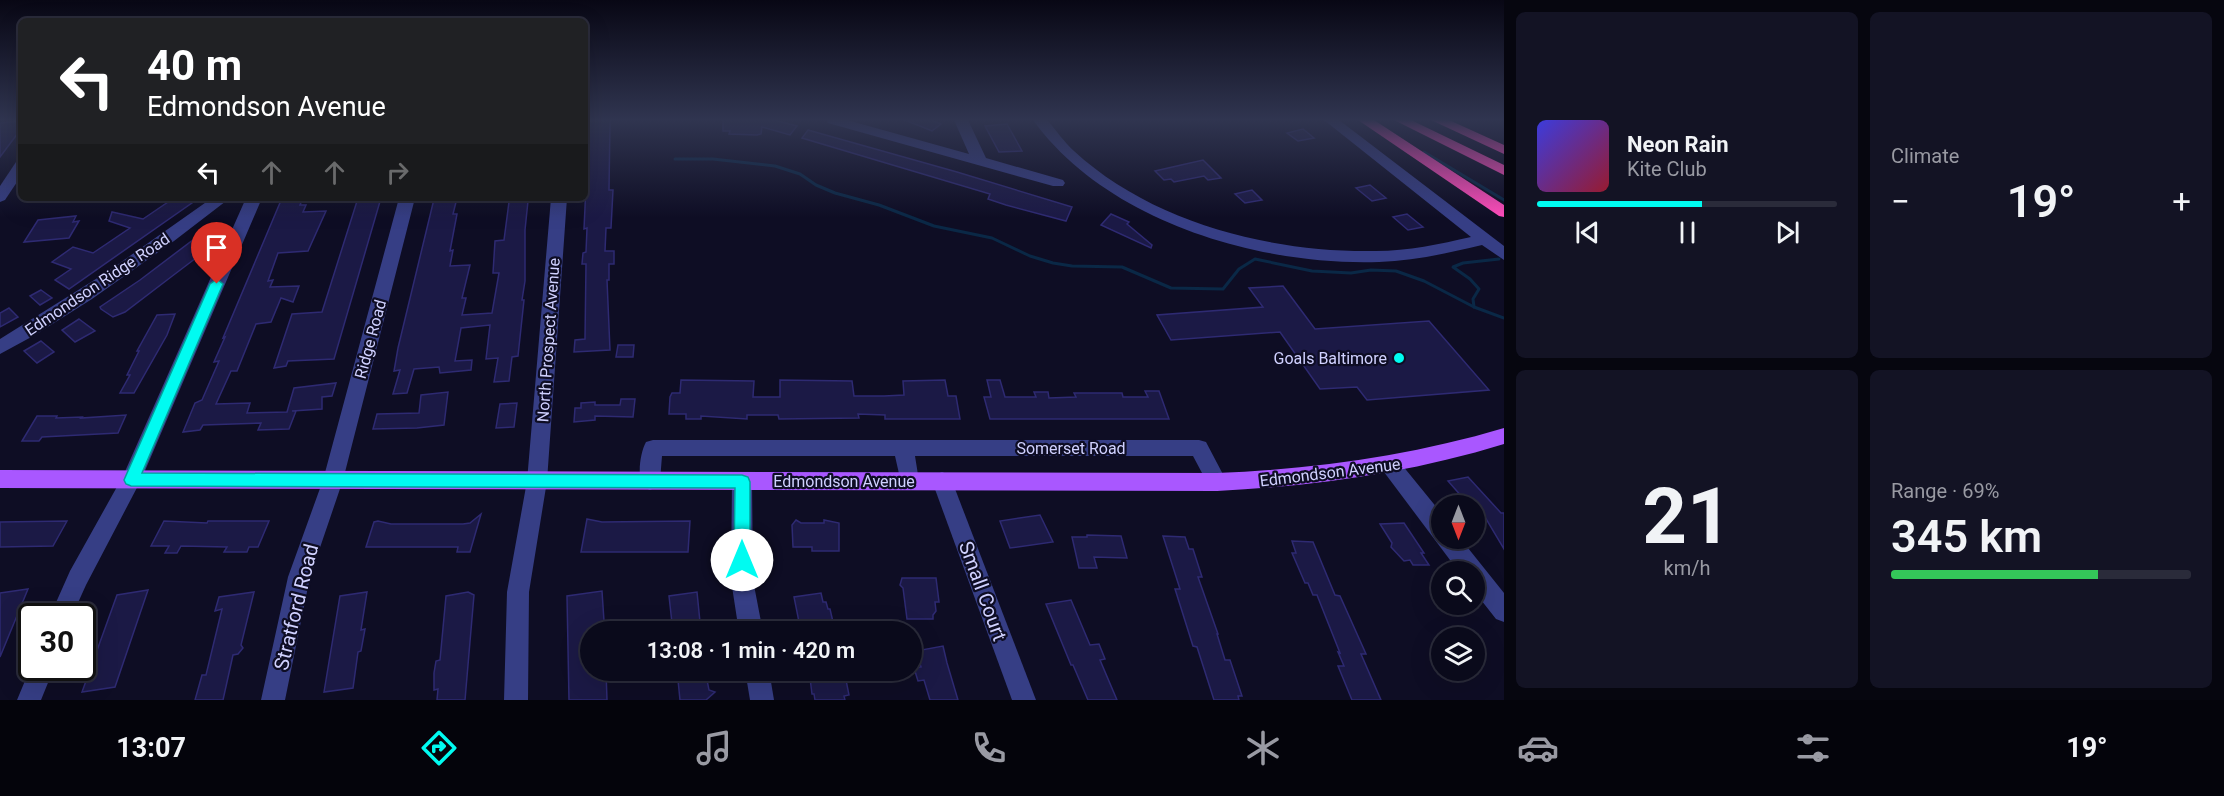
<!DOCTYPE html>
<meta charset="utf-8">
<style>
body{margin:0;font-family:Roboto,sans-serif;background:#131324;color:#f1f3f6;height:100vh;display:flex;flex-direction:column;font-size:22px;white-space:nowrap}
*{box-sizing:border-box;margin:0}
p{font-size:20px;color:#999aa3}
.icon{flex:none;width:33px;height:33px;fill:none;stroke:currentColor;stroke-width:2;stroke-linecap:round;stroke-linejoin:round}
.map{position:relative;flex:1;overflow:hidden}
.details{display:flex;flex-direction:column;gap:12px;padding:12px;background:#06060f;width:720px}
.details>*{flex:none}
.banner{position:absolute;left:18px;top:18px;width:570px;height:183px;border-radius:9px;box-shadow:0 6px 24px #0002,0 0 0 2px #2a2b3a;background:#202124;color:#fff;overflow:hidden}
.needle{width:39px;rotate:180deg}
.tools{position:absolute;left:1431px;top:495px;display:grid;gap:12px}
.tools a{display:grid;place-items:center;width:54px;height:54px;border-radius:50%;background:#0a0a1b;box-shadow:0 6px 24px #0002,0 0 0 2px #2a2b3a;font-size:30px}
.speed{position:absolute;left:18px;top:603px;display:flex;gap:12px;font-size:30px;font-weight:700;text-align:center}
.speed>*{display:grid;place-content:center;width:78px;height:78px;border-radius:50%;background:#0a0a1b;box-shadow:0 6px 24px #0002,0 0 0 2px #2a2b3a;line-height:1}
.speed .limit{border:3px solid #111;border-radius:9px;background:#fff;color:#111}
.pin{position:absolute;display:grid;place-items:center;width:51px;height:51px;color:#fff;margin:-62px -26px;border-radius:50% 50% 50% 0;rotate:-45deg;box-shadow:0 0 6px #0007}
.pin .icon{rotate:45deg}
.me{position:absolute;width:66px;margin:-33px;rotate:0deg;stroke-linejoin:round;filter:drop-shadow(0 0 4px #0008)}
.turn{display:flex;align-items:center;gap:21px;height:126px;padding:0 30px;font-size:27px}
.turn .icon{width:78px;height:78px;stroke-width:2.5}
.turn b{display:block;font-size:42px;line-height:51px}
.lanes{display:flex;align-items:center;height:57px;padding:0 30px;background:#0003;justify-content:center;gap:30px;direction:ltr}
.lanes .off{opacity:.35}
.big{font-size:45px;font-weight:600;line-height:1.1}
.details .widget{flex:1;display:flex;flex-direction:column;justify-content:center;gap:9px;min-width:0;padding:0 21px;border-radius:9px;background:#131324}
.details .dial{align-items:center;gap:0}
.dial b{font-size:78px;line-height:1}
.song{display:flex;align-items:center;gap:18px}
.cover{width:72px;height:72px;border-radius:9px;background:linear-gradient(135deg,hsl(240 70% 55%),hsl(350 70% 35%))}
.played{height:6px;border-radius:3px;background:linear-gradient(90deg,#00fbf1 55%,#2a2b3a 55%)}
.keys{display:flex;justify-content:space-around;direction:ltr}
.heat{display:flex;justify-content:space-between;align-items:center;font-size:33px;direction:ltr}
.charge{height:9px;border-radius:4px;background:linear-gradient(90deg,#34c759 69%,#2a2b3a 0)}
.details .tiles{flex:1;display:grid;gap:12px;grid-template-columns:repeat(2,1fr)}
.trip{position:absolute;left:580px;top:621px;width:342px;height:60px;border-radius:30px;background:#0a0a1b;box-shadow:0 6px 24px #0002,0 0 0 2px #2a2b3a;font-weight:600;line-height:60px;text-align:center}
.menu{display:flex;height:96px;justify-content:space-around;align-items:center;background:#04040b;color:#999aa3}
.menu .icon{width:42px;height:42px}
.menu .current{color:#00fbf1}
.menu b{font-size:27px;color:#f1f3f6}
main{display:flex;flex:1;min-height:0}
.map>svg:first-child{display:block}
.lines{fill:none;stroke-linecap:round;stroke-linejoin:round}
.stream{stroke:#0a2846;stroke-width:3}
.building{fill:#1b1945;stroke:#2e2a72;stroke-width:1.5}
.minor{fill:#363e85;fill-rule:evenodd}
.major{fill:#a957ff;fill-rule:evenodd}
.highway{fill:#ff4bba;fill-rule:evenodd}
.route{fill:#00fbf1;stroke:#00a39d;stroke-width:1.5}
.poi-dot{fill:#00fbf1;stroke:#0e0d24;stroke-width:2}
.labels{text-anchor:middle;stroke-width:4.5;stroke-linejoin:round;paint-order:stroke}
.street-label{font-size:16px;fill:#d0d1ff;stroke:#0e0d24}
.poi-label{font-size:16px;fill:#d0d1ff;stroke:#0e0d24;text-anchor:end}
.near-street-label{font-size:20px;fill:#d0d1ff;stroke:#0e0d24}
</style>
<main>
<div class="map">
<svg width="1504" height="700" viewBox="0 0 1504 700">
<rect width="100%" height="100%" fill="#0e0d24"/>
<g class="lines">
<!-- stream -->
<g class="stream">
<polyline points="1424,152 1504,200"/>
<polyline points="675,159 713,159 775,166 800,174 816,185 835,193 879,205 934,226 992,238 1030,256 1053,263 1072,266 1122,267 1171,288 1223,289 1239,269 1255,259 1312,271 1351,273 1371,270 1396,271 1424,281 1474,307 1504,318"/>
<polyline points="1474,307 1473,299 1479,289 1470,279 1453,267 1463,263 1499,259"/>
</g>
</g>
<!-- building -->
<g class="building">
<polygon points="610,120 609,190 613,190 611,228 606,228 605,251 614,251 614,264 609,264 609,280 607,280 610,350 574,352 575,340 585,339 586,264 582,264 583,253 586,252 587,228 584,229 589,121"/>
<polygon points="723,120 774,120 797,126 790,135 762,127 761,134 757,135 729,134 730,131 723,131"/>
<polygon points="905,120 931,120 941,124 932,131"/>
<polygon points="21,121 21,129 0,157 0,123"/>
<polygon points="1007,124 1022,151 999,152 985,126"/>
<polygon points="1303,129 1314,138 1298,141 1287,133"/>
<polygon points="808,130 957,172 1072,207 1066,221 1006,205 988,199 990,194 802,138"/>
<polygon points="1203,160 1221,178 1208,180 1204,176 1174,182 1171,179 1164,180 1155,171"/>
<polygon points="1370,185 1386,198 1372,201 1356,188"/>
<polygon points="1252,190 1262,200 1245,203 1235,194"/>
<polygon points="174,198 199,198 69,289 55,280 71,269 52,262 73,247 93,253 130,228 109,221 112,212 143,219"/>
<polygon points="282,198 303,198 300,205 306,205 303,212 326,211 308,251 278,253 268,281 273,280 270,287 299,286 293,302 281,298 271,322 256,324 237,371 231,371 216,404 250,403 247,413 287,412 294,388 336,383 332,396 322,397 322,409 292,411 296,411 289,429 258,430 261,423 203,425 200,430 183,432 195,403 202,400 219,361 214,362 225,337 223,338"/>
<polygon points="358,198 381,198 334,359 288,361 286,366 274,368 292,314 322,312"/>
<polygon points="457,198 453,214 457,214 450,251 453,250 450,266 470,265 462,298 466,298 462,315 492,313 499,273 493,273 495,241 504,240 509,202 528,201 525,230 525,281 522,300 524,300 518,356 512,357 509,381 494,382 498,358 486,359 490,325 461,328 455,361 472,360 471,370 440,373 439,367 414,369 407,393 393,394 400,370 394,371 398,348 434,199"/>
<polygon points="1111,214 1129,222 1127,224 1152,245 1151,248 1101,225"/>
<polygon points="1407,214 1423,227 1408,230 1393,217"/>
<polygon points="76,216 73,222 79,221 69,238 24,242 38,220"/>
<polygon points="210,227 222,231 202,249 204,249 198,254 200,255 171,277 125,312 113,317 101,309 100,307 140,280"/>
<polygon points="1283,286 1315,329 1429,321 1489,390 1367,400 1357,387 1320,389 1280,332 1171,340 1157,315 1263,307 1249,288"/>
<polygon points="41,290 52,298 40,305 30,296"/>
<polygon points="9,308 18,317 0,327 0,313"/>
<polygon points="175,314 167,335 134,393 120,393 130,375 127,375 139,351 137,351 157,315"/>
<polygon points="79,319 95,331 75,342 62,330"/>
<polygon points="41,341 54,352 37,363 24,351"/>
<polygon points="618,345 634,345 633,357 616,357"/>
<polygon points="681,380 754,381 753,397 780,397 780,380 852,381 854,396 884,396 904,395 903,381 945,380 948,396 956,396 960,419 885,419 885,415 858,414 859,418 779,419 778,415 747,415 747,419 701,416 701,419 686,419 686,414 669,414 670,397 672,393 680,393"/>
<polygon points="987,380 1000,380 1005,397 1036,397 1034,392 1048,392 1049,398 1076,397 1074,393 1122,393 1123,397 1148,397 1145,391 1159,391 1169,419 990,419 984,397 991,397"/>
<polygon points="448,392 444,425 417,428 373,429 377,414 419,413 421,395"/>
<polygon points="621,399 635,399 633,417 595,416 595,420 574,422 575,408 581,408 581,403 595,402 595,405 620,405"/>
<polygon points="517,403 514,427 496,428 500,404"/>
<polygon points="126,415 118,433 42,437 39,441 22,441 37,416 57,416 56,418 82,417 81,418"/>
<polygon points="1468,477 1501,513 1504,513 1504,549 1479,507 1474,509 1474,506 1470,506 1448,481"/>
<polygon points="481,514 470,552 457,552 458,547 366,547 374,522 378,521 391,524 463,524 470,523"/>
<polygon points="1040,515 1053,542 1010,548 1000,521"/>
<polygon points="587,519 602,522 690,521 688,552 581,552"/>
<polygon points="796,520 801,523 824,523 824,520 839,523 839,551 812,551 812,547 793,547 792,525"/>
<polygon points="67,521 53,546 0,547 0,522"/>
<polygon points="164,521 207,523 208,521 269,521 258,547 249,547 247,552 224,552 227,547 181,546 177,553 165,553 169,546 151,546"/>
<polygon points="1404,523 1424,553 1421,553 1429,565 1413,565 1410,560 1404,561 1391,547 1392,543 1380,524"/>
<polygon points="1087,535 1121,536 1127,558 1094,557 1097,568 1079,568 1072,537 1087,537"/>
<polygon points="1163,536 1185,537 1189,549 1193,549 1202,577 1198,577 1218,634 1217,634 1225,660 1230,660 1242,696 1238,696 1239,700 1214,700 1197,647 1193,646 1175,589 1180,589"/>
<polygon points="1292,541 1313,542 1335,595 1340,596 1366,654 1361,654 1381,700 1352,700 1338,666 1344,666 1338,652 1340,653 1317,595 1313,595 1308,583 1305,583 1292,553 1296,553"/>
<polygon points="902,578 936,578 939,602 935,602 936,611 933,615 933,619 907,619 903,588 900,585"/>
<polygon points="28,589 0,657 0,593"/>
<polygon points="148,590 115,687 82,692 117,595"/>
<polygon points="602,591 604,621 600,622 600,629 591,632 591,670 606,670 607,700 569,700 567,596"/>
<polygon points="254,592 241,645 243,648 238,654 233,655 223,700 195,700 202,675 206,675 222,609 215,611 219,597"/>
<polygon points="367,592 361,630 365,629 361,651 358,652 353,688 324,692 340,596"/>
<polygon points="468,592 474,595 465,700 437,700 438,689 434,690 434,673 436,661 440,660 446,596"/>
<polygon points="697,592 701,632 673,632 669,596"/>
<polygon points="821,593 823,602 826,602 828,609 830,609 833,622 827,623 829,632 801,632 794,597"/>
<polygon points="1071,600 1090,645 1099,644 1105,659 1100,660 1117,700 1088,700 1073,665 1071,665 1046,604"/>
<polygon points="943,646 947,663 958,700 930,700 924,680 918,681 914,668 921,667 916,651"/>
<polygon points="677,670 705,670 709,690 715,692 706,700 680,700"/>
<polygon points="809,670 844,670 849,695 844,696 845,700 815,700 814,694 812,694"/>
</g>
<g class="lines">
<!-- minor -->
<g class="minor">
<polygon points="826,120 847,120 969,154 954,120 968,120 986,158 1063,180 1065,183 1063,186 1053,186 828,123"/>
<path d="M1033,120H1047C1056,130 1064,142 1074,151C1152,223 1272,253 1376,251C1408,251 1440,244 1471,237L1324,120H1339L1504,246V260L1482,245C1448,253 1414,261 1379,262C1258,266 1106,221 1033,120Z"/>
<polygon points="21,161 21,176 5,200 0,202 0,186 16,162"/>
<polygon points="212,198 230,198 174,241 92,299 35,335 0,354 0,339 107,272"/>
<polygon points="246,198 262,198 141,480 86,585 72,616 50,616 70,571 123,476"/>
<polygon points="399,198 415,198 343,480 310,577 285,700 261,700 288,577 323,480"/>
<polygon points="551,198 567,198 547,481 529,592 528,700 504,700 507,592 527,481"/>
<path d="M653,440H1199L1206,442L1227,482L1224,488L1217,491L1210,488L1193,456H915L919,481L916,487L909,490L902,487L895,456H662L660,481L657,487L650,490L643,487C637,476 640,453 646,442Z"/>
<polygon points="1391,457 1398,460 1442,514 1442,538 1460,538 1504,593 1504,622 1496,619 1474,591 1474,572 1459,572 1384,472 1381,466 1384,460"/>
<polygon points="742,472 749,475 752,481 753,580 763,632 739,632 731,580 732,481 735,475"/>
<polygon points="942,472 949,475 952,481 1036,700 1012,700 932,481 935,475"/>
<polygon points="32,664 32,668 54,668 41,700 17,700"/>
<polygon points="745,670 769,670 774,700 750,700"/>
</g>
<!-- major -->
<path class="major" d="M1504,428V444C1410,473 1315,486 1217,491L0,488V470L1217,473C1315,469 1410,456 1504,428Z"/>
<!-- highway -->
<g class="highway">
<polygon points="1358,120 1374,120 1504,205 1504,217 1499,216"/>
<polygon points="1394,120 1411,120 1504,165 1504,175"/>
<polygon points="1431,120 1449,120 1504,145 1504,154"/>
</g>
</g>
<!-- sky -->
<linearGradient id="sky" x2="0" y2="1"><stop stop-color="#080714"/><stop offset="0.55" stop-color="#303550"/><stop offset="1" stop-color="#303550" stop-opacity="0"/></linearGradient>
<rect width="1504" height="218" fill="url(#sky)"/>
<!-- route -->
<polygon class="route" points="217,279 223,284 142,473 742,475 748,477 750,482 750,560 748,566 742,568 736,566 734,560 735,488 131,486 126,484 124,480 210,284"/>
<!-- markers -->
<circle class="poi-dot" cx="1399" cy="358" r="6"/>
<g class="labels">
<!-- street labels -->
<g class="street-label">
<text transform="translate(97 284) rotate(-34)" y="6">Edmondson Ridge Road</text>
<text transform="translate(370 339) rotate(-75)" y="6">Ridge Road</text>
<text transform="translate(548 340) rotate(-86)" y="6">North Prospect Avenue</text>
<text x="1071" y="454">Somerset Road</text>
<text transform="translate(1330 472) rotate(-7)" y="6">Edmondson Avenue</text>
<text x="844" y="487">Edmondson Avenue</text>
</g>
<!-- poi labels -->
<g class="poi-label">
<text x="1387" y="364">Goals Baltimore</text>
</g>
<!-- near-street labels -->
<g class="near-street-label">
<text transform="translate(983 591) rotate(70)" y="7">Small Court</text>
<text transform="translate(296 607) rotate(-76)" y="7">Stratford Road</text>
</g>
</g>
</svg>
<div class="tools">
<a><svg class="needle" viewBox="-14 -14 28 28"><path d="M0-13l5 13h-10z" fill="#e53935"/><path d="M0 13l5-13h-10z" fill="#999aa3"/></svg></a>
<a><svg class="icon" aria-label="search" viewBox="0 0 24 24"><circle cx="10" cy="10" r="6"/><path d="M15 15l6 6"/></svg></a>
<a><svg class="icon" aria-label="layers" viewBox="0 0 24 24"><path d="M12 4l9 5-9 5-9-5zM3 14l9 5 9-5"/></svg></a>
</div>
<div class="speed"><div class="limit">30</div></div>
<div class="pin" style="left:217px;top:284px;background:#d93025"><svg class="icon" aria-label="arrive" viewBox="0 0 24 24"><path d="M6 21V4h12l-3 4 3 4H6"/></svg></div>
<svg class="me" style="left:742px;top:560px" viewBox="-20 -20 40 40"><circle r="19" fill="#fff"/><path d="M0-13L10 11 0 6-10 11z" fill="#00fbf1"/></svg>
<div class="trip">13:08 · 1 min · 420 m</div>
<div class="banner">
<div class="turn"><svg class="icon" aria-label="left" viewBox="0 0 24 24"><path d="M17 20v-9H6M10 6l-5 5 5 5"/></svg><div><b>40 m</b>Edmondson Avenue</div></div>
<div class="lanes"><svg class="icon" aria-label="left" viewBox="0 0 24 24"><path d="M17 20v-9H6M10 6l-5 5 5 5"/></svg><svg class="icon off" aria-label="ahead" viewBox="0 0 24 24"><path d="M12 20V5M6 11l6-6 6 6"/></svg><svg class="icon off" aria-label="ahead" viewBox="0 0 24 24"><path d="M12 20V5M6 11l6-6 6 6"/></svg><svg class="icon off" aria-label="right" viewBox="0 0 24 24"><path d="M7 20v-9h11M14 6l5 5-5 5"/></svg></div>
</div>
</div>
<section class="details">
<div class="tiles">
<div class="widget">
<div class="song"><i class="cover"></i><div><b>Neon Rain</b><p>Kite Club</p></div></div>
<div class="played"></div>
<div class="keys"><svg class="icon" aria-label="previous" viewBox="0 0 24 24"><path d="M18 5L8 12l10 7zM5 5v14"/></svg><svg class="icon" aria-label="pause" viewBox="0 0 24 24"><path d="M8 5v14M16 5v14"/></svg><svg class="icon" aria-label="next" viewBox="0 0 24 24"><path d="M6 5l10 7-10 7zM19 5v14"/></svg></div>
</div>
<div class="widget"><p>Climate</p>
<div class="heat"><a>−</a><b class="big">19°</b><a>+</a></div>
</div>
<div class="widget dial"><b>21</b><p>km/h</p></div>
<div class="widget"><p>Range · 69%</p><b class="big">345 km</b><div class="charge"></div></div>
</div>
</section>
</main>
<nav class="menu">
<b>13:07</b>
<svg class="icon current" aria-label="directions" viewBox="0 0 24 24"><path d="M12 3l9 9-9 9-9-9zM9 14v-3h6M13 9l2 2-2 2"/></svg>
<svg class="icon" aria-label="music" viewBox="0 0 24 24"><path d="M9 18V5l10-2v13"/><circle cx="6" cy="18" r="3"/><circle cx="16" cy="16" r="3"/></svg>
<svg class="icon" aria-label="phone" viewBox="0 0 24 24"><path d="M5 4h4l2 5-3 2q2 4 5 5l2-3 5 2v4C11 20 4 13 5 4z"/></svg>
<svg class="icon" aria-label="climate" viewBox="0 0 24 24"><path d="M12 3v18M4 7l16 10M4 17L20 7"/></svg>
<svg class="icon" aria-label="car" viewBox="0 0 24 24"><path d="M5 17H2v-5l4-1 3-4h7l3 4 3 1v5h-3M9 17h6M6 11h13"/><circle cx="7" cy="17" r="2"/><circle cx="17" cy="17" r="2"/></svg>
<svg class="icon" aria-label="filters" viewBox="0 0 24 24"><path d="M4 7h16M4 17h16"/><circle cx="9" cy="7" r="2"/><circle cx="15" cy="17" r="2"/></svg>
<b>19°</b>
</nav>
